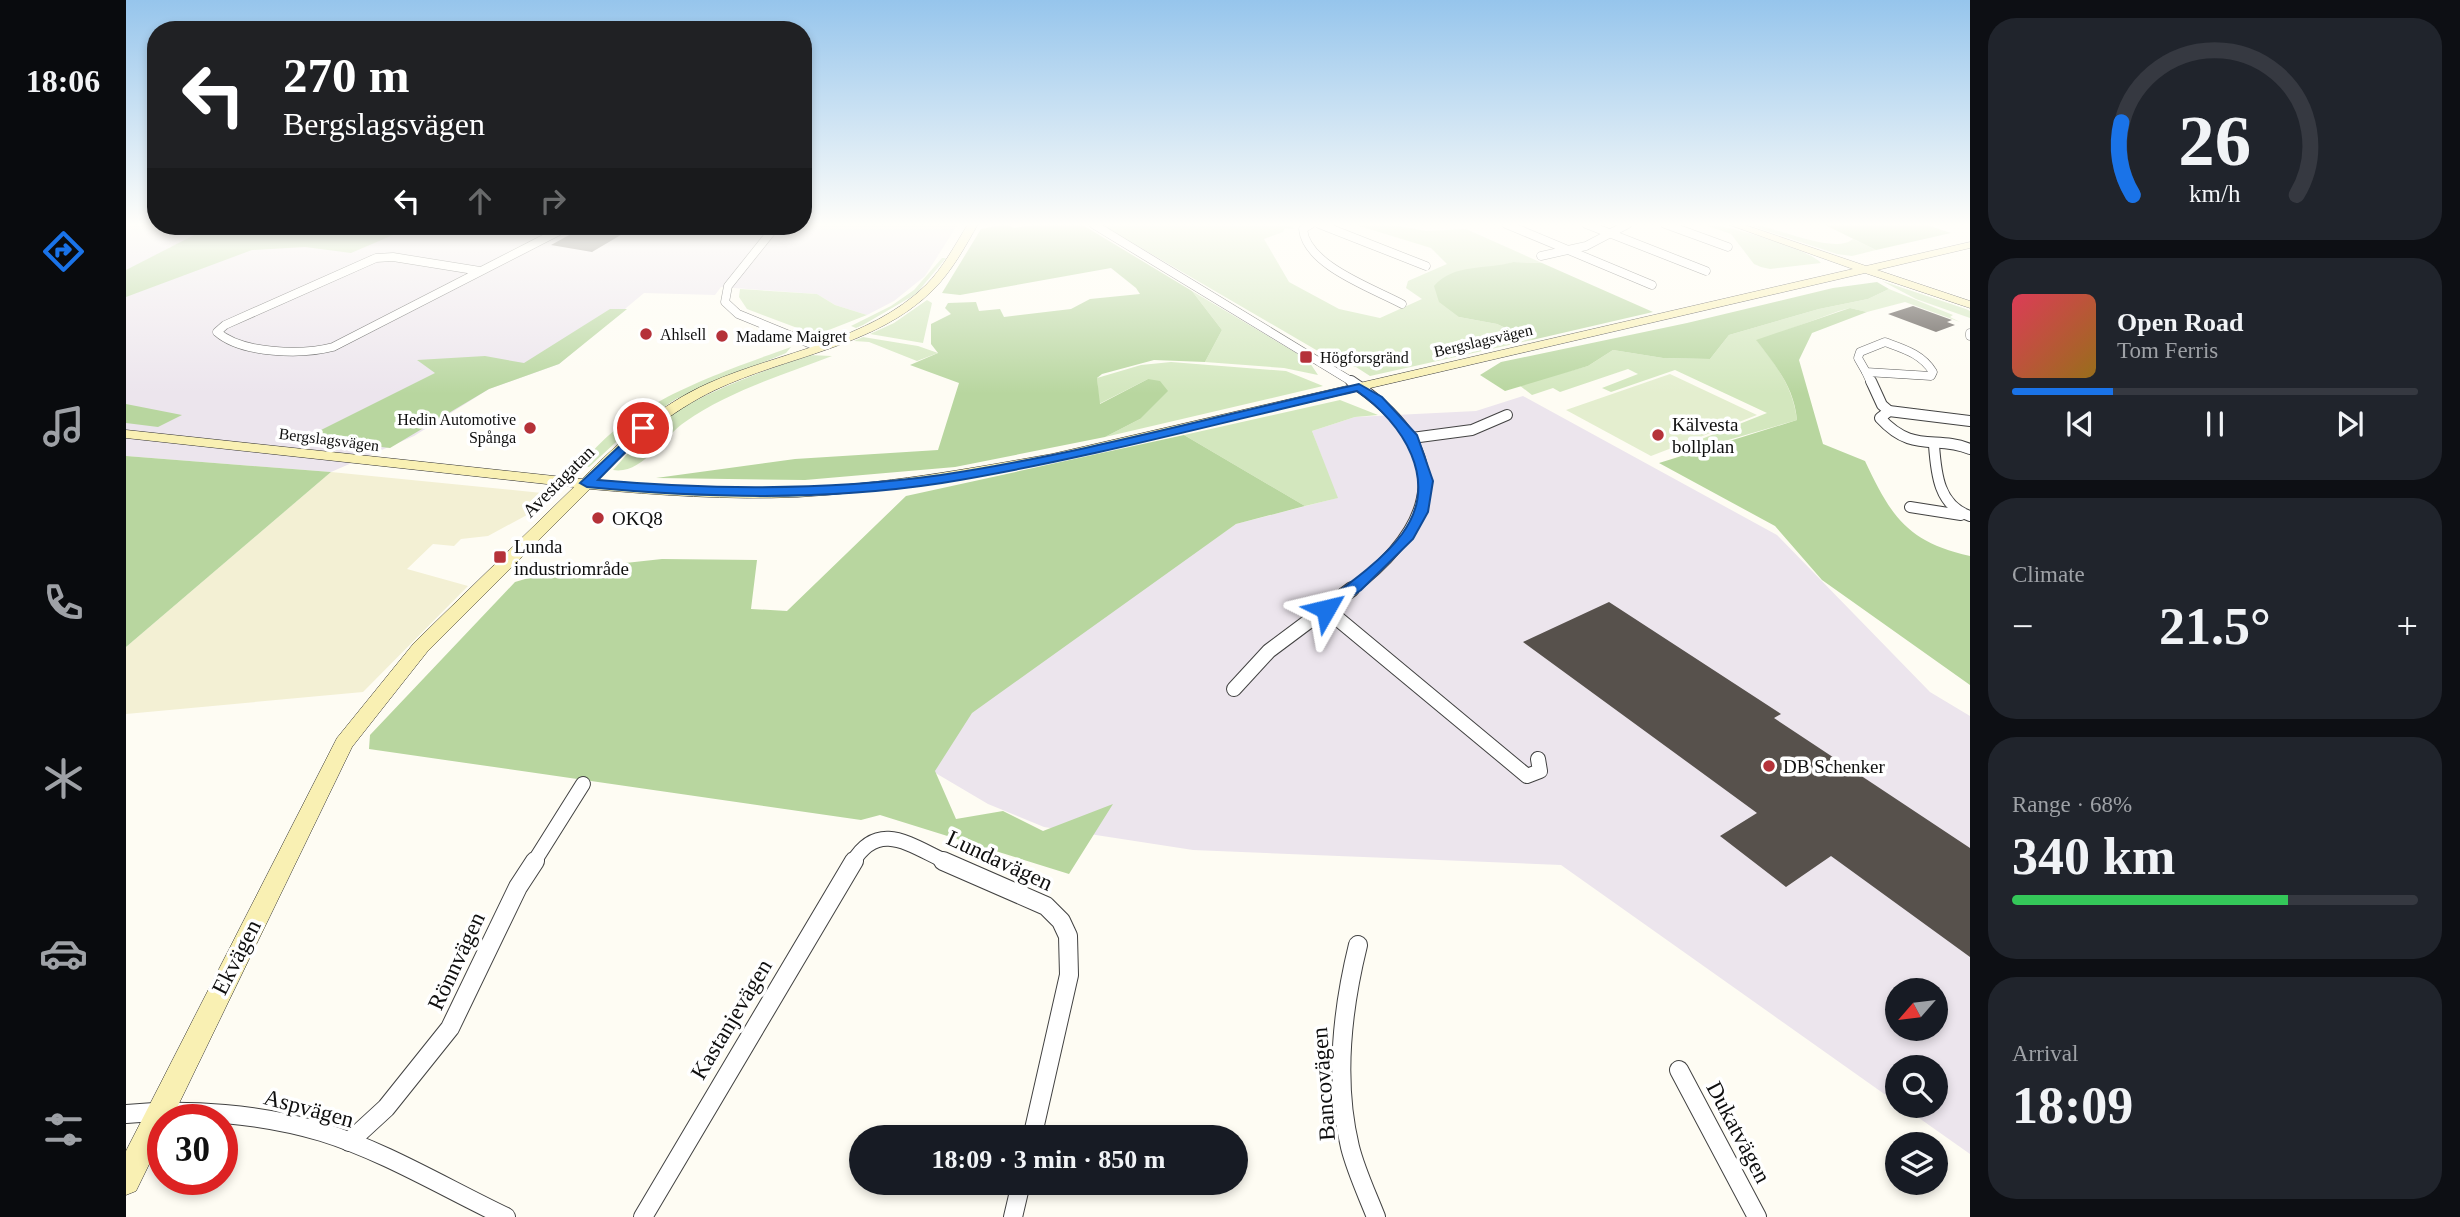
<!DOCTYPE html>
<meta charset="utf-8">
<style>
body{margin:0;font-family:Georgia,serif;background:#20242c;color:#f1f3f6;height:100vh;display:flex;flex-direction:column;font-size:26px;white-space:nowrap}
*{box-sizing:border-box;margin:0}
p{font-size:23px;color:#9ea1a6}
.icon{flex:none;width:38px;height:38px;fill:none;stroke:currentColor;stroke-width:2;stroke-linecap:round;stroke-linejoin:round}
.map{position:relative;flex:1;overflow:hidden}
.side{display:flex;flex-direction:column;gap:18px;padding:18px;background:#0d0f14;width:490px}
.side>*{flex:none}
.banner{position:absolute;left:21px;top:21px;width:665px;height:214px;border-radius:28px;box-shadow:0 4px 10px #0003;background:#202124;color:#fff;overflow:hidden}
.needle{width:46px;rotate:242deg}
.fabs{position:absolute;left:1759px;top:978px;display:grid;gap:14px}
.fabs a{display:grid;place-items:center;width:63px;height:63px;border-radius:50%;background:#171b24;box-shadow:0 4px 10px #0003;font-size:35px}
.speed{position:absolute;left:21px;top:1104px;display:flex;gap:14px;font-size:35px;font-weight:700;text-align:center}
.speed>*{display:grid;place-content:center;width:91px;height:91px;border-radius:50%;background:#171b24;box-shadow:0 4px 10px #0003;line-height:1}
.speed .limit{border:10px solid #d22;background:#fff;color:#111}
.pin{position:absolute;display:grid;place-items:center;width:60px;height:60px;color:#fff;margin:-30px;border:4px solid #fff;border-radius:50%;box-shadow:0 2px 7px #0007}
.me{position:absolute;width:77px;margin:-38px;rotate:53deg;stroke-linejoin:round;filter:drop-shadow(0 0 5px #0008)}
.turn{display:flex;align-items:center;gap:24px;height:147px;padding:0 21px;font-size:32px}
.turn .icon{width:91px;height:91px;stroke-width:2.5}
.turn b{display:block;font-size:49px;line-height:60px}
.lanes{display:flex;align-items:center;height:66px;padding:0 21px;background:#0003;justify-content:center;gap:35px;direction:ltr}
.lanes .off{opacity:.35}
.big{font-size:52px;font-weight:700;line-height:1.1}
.side .tile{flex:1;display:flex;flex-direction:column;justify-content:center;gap:10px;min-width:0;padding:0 24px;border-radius:28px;background:#20242c}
.side .dial{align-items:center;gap:0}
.dial svg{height:182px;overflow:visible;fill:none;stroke:#363941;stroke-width:7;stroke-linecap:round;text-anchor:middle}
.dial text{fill:#f1f3f6;stroke:none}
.song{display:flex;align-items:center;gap:21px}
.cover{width:84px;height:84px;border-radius:10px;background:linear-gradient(135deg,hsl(350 70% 55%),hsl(40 70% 35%))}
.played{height:7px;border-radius:4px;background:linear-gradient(90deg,#1a73e8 25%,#363941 25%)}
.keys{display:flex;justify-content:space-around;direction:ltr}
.heat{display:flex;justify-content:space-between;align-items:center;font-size:38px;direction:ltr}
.charge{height:10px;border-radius:5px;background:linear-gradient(90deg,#34c759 68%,#363941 0)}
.trip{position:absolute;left:723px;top:1125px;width:399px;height:70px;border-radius:35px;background:#171b24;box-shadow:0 4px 10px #0003;font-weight:700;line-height:70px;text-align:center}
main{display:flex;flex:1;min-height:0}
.tabs{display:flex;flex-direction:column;width:126px;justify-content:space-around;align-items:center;background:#090b0e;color:#9ea1a6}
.tabs .icon{width:49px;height:49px}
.tabs .on{color:#1a73e8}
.tabs b{font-size:32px;color:#f1f3f6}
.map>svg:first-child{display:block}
.industrial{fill:#ece5ed;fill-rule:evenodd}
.farmland{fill:#f3f0d4}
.green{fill:#d3e7be}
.forest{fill:#b8d69f}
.pitch{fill:#e4eecf}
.building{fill:#57514c}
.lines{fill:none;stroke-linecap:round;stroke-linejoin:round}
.street-far3-casing{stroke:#424242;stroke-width:9}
.street-far2-casing{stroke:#424242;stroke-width:12}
.street-far1-casing{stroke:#424242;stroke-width:16}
.street-casing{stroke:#424242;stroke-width:20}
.secondary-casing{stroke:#313131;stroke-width:1}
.street-far3{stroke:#fff;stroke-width:8}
.street-far2{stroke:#fff;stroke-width:10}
.street-far1{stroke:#fff;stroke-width:14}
.street{stroke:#fff;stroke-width:18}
.secondary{fill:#f9f0b3;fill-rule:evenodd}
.route{fill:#1a73e8;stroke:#114b97;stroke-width:2}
.poi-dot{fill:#b53239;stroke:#fff;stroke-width:2.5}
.labels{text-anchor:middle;stroke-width:7;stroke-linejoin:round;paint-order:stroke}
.far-poi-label{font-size:16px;fill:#0f0f0f;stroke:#fff;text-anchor:start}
.far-street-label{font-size:16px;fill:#0f0f0f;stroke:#fff}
.poi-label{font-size:19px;fill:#0f0f0f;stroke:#fff;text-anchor:start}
.street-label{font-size:19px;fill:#0f0f0f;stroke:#fff}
.near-street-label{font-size:23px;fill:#0f0f0f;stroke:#fff}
</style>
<main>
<nav class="tabs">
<b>18:06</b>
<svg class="icon on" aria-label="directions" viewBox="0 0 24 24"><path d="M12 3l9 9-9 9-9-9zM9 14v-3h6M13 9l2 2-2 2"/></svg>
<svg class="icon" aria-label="music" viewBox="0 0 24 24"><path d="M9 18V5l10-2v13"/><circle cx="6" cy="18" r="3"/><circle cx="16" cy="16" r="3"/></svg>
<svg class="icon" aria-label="phone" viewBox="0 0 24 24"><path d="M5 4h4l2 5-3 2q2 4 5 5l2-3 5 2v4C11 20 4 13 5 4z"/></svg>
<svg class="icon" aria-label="climate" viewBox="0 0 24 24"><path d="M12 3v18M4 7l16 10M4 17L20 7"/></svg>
<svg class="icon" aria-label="car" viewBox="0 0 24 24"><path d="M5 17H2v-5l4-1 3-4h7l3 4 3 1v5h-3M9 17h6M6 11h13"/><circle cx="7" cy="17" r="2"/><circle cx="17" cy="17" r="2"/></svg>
<svg class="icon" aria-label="filters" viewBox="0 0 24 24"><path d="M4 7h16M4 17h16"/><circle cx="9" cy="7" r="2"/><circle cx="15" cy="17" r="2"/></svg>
</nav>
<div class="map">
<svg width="1844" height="1217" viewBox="0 0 1844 1217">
<rect width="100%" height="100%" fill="#fefcf3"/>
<!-- industrial -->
<g class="industrial">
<polygon points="0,224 677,226 832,224 799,276 768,301 741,315 709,305 691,294 595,287 589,295 518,293 433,364 363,389 288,436 205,472 0,456"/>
<path d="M1397,396L1651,535L1804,692L1844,716V1154L1776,1106H1810V1068H1771V1103L1435,865L1067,850L918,827L862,804L801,768L842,710L1110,524L1211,498L1186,431L1229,417L1350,411ZM1771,990H1810V1029H1771Z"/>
</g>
<!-- farmland -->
<polygon class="farmland" points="205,472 416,493 412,509 362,536 335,539 328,546 307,544 281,569 342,586 237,692 0,714 0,647"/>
<!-- green -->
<g class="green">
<polygon points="974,224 1166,226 1168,229 1159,228 1157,232 1138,239 1163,282 1213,309 1254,318 1296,299 1280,288 1282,281 1321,264 1305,248 1227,224 1262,224 1300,231 1340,229 1416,263 1387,262 1377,265 1333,317 1371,324 1406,340 1244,376 1230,367 1209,361"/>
<path d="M1576,224C1598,224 1682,248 1695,263L1644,269L1635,267L1628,264L1605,234Z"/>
<path d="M1620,224C1646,224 1707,256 1727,239L1750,250L1726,256L1711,254Z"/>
<polygon points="816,258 820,258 790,294 737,325 730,328 725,326 765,306 788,290"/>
<polygon points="1756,281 1840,309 1844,311 1844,318 1790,299"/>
<polygon points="614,289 691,294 709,305 741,315 690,335 621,309 613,297"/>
<path d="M1763,289L1827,315L1824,317L1834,322L1779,302L1741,312L1724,308L1713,311L1631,341C1651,366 1667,387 1671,420L1578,447L1568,442L1641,413L1549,370L1485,392L1476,388L1512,374L1502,369L1434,392L1427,388L1406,395L1393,385L1462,366L1487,350L1537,358L1584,359L1603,335L1693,309L1742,299Z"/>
<polygon points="1066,291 1182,360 1192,375 1158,368 1079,362 1096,330"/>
<polygon points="801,300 806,303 797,343 744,334 768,323"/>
<polygon points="737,337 792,346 812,353 791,361 743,342 728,341"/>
<path d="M665,347L660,353L550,399L502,431L463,467L456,466C494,405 601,370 665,347Z"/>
<path d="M682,355L706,356C657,375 603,391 559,422C537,437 516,475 487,470C505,450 523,428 546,414C588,388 636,372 682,355Z"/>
<polygon points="1045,362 1160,371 1197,386 979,437 1014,419 1022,379 973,404 971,378 1015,365"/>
<polygon points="1214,400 1252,415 1229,417 1186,431 1212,498 1179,506 1058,435"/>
</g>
<!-- forest -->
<g class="forest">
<polygon points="880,224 888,228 912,224 955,224 1066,291 1096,330 1079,362 1028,360 976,374 971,378 974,404 1022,379 1034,381 1042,391 1014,419 979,437 829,467 679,480 530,478 669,459 812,450 833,383 784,365 812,353 805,344 805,324 825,314 819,308 822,303 850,302 853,311 874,309 878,317 945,309 964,299 1014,294 1010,288 985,268 834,295 816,293 855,229"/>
<polygon points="1697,224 1798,224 1825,233 1750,250"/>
<polygon points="74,226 288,226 225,253 179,247 126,250 0,297 0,270 76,231"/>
<path d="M1387,262L1416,263L1527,312L1406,340L1371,324L1333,317L1313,302L1308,286C1328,263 1360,270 1387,262Z"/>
<polygon points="1751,282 1763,289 1742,299 1693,309 1603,335 1584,359 1537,358 1487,350 1462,366 1379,391 1354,375 1375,362 1561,323 1707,288"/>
<path d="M1724,308L1741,312L1686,333L1673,360L1697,444L1739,461C1765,516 1781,542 1844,556V685L1696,580L1649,526L1533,463L1671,420C1668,387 1650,366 1630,340Z"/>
<polygon points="484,309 501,309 433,364 363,389 264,448 179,438 309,373 291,360 359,356 398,363"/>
<polygon points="0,404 56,415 32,427 0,423"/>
<polygon points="1058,435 1179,506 1110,524 846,713 809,771 830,819 877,811 917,831 987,804 943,874 754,815 735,820 243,749 244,735 389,582 426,571 536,559 631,560 625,609 661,611 780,496"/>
<polygon points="0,456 205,472 0,647"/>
</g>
<!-- pitch -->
<polygon class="pitch" points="1544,374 1631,415 1525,456 1440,410"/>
<!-- building -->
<g class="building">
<polygon points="478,226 510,226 466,252 425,245 447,233 459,235"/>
<polygon points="1787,306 1826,320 1821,322 1829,325 1810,332 1762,314"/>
<polygon points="1483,602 1655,714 1648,718 1844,848 1844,957 1705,856 1660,887 1594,836 1631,813 1397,642"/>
</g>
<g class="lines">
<defs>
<g id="street-far3">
<polyline points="967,224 1228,383"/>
<path d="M1185,224L1177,229C1180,265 1246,288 1276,304"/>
<polyline points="1193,224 1300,266"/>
<polyline points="1380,224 1526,285"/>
<polyline points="1460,224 1580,271"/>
<polyline points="1539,224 1602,247"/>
<polyline points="650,226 602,286 599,302 612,314 690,346"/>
<polyline points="1415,256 1460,246 1502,224"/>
<path d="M354,271L267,257L250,258L99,325L91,332C116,354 176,355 207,347L443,226"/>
<polyline points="1844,333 1844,336"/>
<path d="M1759,342C1778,349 1796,354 1807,372L1805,376L1740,372L1732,358L1734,352Z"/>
<polyline points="1740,372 1745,383"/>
</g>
<g id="street-far2">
<polyline points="1745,381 1756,405 1763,411 1844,421"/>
<path d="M1763,411L1754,418C1787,454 1809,435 1844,449"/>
<polyline points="1286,438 1346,430 1381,415"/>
<path d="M1808,445C1810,474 1813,506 1844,516"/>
<polyline points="1784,507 1835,515"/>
<path d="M1224,591C1317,521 1327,449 1225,381"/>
</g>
<g id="street-far1">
<polyline points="1200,609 1401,776 1414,771 1412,759"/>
<polyline points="1108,689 1143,651 1226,589"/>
<polyline points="408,862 457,784"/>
<path d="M727,862C753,819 785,846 821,862"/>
</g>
<g id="street">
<polyline points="817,861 920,906 935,921 942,936 943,975 906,1138"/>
<path d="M1232,945C1216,1010 1208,1081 1224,1147C1230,1171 1241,1194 1250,1217"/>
<polyline points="1553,1070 1631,1217"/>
<path d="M0,1114C63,1108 135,1114 196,1132C258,1151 321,1189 380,1217"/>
<polyline points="223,1142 260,1108 324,1028 392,887 409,861"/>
<polyline points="517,1217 728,861"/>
<polyline points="887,1217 895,1183"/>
</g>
<path id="secondary" d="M842,224H852C839,247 826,271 807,290C750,347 660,356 589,390C543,412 507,444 472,480C537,486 602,490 668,488C755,485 841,469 926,454L1727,269L1601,224H1616L1740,266L1844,242V248L1751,270L1844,301V308L1739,273L926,462C842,478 757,492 672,497C602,500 533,495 464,489L301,652L226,747L45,1120H37V1136L10,1191L0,1195V1151L211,738L288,643L448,487L0,438V430L456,479C494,441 533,405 583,383C653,352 743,341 800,285C817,268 829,245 842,224Z"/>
</defs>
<!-- street-far3 casing -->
<use href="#street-far3" class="street-far3-casing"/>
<!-- street-far2 casing -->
<use href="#street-far2" class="street-far2-casing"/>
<!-- street-far1 casing -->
<use href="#street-far1" class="street-far1-casing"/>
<!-- street casing -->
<use href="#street" class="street-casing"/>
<!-- secondary casing -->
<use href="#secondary" class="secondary-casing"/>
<!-- street-far3 -->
<use href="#street-far3" class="street-far3"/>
<!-- street-far2 -->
<use href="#street-far2" class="street-far2"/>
<!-- street-far1 -->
<use href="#street-far1" class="street-far1"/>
<!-- street -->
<use href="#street" class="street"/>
<!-- secondary -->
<use href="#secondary" class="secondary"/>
</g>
<!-- sky -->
<linearGradient id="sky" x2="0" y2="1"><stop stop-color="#96c5ec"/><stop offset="0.57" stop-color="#fffefa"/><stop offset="1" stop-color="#fffefa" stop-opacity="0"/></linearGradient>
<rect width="1844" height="394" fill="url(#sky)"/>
<!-- route -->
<path class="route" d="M1233,384L1256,397L1291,435L1307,481L1302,512L1287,539L1235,590L1200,614L1194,612V605C1220,586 1257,560 1276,534C1315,481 1277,423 1231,391C1093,423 956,460 816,483C698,501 579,498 461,487L454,483L517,424L521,425V430L472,480C586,490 700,491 815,475C955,454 1094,415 1233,384Z"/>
<!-- markers -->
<g class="poi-dot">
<circle cx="520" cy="334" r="7"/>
<circle cx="596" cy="336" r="7"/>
<rect x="1173" y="350" width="14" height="14" rx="3.5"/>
<circle cx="404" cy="428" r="7"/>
<circle cx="1532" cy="435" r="7"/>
<circle cx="472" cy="518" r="7"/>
<rect x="367" y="550" width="14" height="14" rx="3.5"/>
<circle cx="1643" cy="766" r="7"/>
</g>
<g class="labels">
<!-- far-poi labels -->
<g class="far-poi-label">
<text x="534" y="340">Ahlsell</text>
<text x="610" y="342">Madame Maigret</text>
<text x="1194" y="363">Högforsgränd</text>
<text x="390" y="425" text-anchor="end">Hedin Automotive<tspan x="390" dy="18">Spånga</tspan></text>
</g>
<!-- far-street labels -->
<g class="far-street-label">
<text transform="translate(1357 340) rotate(-13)" y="6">Bergslagsvägen</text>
<text transform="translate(203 439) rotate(7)" y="6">Bergslagsvägen</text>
</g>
<!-- poi labels -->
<g class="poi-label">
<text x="1546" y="431">Kälvesta<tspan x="1546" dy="22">bollplan</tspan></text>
<text x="486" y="525">OKQ8</text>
<text x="388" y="553">Lunda<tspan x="388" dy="22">industriområde</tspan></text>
<text x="1657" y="773">DB Schenker</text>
</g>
<!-- street labels -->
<g class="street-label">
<text transform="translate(432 481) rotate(-45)" y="7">Avestagatan</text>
</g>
<!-- near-street labels -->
<g class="near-street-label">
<text transform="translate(874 860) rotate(25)" y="8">Lundavägen</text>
<text transform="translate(110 957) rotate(-63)" y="8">Ekvägen</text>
<text transform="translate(330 961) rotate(-65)" y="8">Rönnvägen</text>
<text transform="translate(605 1019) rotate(-59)" y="8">Kastanjevägen</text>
<text transform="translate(1197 1084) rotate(-94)" y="8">Bancovägen</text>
<text transform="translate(183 1108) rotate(15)" y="8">Aspvägen</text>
<text transform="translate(1613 1132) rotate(62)" y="8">Dukatvägen</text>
</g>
</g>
</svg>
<div class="fabs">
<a><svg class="needle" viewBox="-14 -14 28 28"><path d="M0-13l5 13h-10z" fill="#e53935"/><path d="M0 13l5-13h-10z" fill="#9ea1a6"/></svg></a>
<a><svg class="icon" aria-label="search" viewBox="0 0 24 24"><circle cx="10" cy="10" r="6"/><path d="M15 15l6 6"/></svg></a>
<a><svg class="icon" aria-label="layers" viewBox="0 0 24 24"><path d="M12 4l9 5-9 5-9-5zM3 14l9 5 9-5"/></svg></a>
</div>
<div class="speed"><div class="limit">30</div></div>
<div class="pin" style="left:517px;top:428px;background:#d93025"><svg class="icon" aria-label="arrive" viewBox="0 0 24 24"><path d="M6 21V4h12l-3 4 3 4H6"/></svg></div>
<svg class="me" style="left:1200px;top:609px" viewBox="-20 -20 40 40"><path d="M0-17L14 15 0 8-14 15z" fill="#1a73e8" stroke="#fff" stroke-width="4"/></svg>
<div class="trip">18:09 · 3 min · 850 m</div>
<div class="banner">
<div class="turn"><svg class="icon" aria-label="left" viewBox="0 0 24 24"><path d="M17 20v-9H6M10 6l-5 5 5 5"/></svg><div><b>270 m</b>Bergslagsvägen</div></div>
<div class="lanes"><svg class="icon" aria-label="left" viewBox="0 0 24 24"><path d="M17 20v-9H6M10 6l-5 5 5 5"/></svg><svg class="icon off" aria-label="ahead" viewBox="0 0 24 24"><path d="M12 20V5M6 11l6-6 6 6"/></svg><svg class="icon off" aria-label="right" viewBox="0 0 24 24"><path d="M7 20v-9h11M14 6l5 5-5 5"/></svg></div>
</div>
</div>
<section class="side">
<div class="tile dial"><svg viewBox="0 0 100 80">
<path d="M14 69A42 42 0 1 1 86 69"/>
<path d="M14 69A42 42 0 0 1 9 37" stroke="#1a73e8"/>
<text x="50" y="56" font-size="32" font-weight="700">26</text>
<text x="50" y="72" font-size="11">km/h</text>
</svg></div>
<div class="tile">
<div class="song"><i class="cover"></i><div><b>Open Road</b><p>Tom Ferris</p></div></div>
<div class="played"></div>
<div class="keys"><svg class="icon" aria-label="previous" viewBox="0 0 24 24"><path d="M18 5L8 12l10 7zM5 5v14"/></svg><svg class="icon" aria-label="pause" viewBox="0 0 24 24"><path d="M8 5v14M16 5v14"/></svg><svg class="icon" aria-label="next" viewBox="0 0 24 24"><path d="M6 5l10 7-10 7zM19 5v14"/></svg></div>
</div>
<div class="tile"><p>Climate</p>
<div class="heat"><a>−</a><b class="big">21.5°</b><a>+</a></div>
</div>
<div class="tile"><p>Range · 68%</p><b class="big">340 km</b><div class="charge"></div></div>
<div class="tile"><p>Arrival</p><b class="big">18:09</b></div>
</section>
</main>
